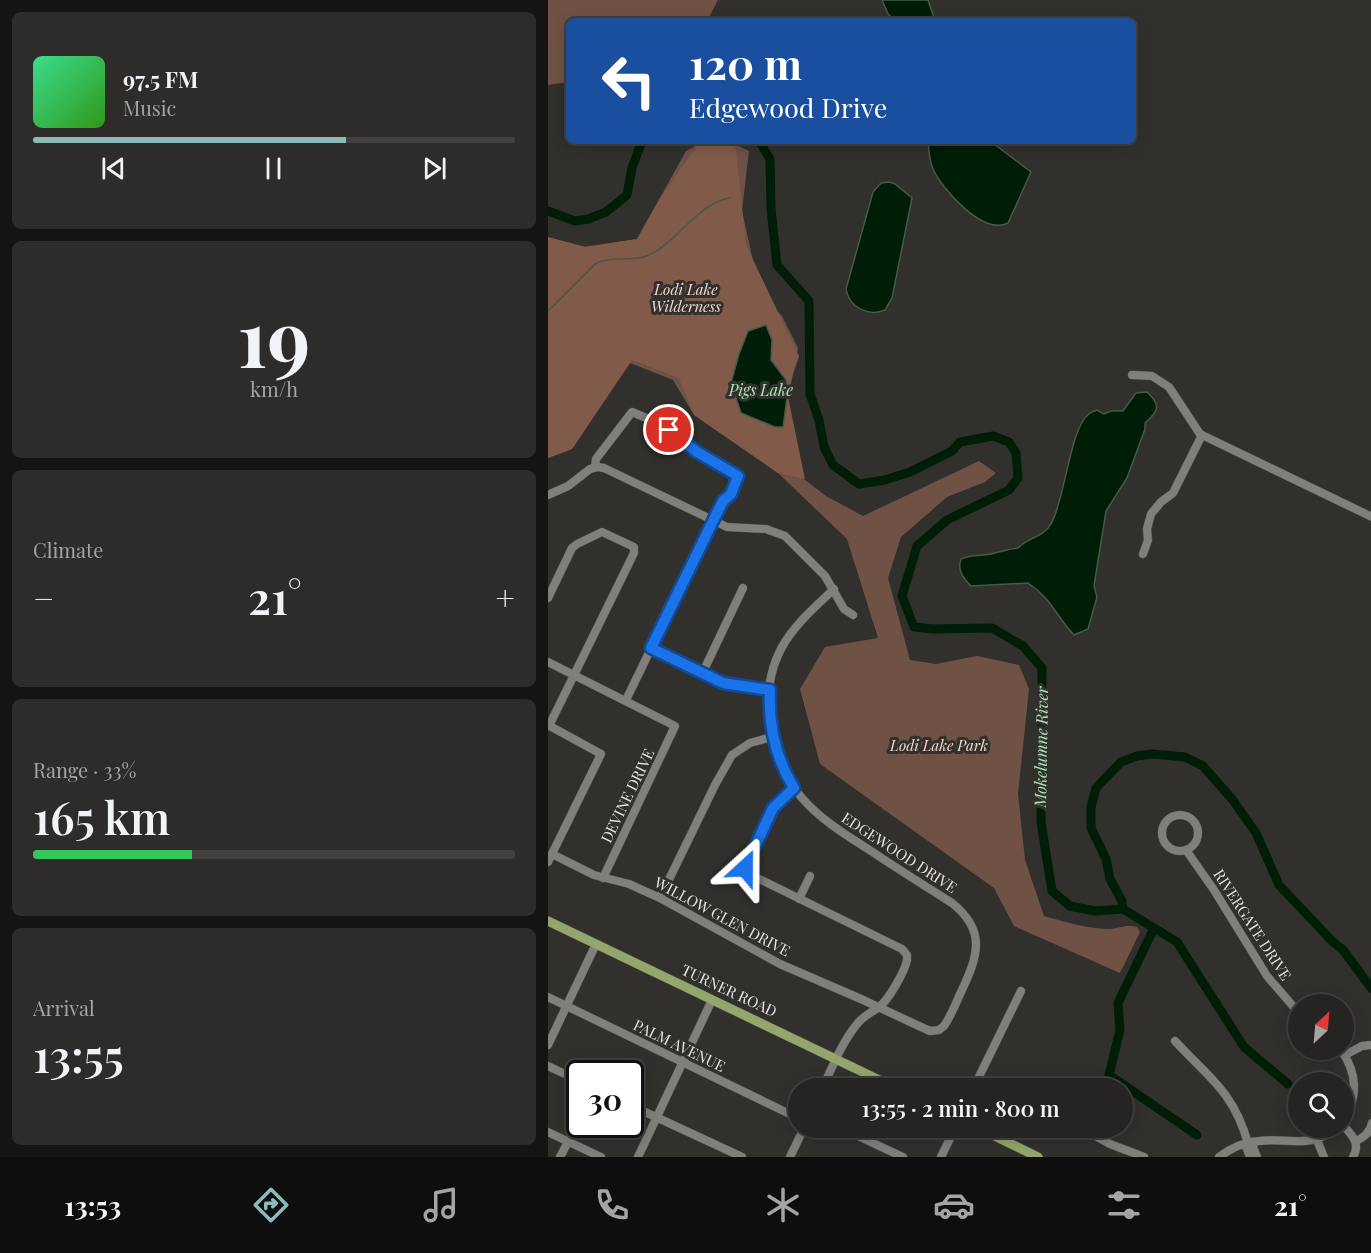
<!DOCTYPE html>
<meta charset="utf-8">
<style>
body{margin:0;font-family:"Playfair Display",serif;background:#2d2c2a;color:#f1f3f6;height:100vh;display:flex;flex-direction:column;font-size:22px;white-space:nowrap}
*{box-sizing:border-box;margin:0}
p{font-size:20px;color:#a3a4a5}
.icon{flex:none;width:33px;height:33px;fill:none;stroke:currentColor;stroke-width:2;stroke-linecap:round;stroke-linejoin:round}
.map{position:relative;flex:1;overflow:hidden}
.drawer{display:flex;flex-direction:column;gap:12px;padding:12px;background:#141413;width:548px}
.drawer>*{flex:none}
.banner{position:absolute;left:18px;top:18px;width:570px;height:126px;border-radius:9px;box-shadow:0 3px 15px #0003,0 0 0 2px #424140;background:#1a4fa0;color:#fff;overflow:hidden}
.needle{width:39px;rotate:26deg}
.controls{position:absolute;left:740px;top:994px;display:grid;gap:12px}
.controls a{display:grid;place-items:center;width:66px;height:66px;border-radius:50%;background:#252422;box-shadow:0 3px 15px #0003,0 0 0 2px #424140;font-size:30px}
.speed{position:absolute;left:18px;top:1060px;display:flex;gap:12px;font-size:30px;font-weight:700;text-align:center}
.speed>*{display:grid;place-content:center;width:78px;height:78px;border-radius:50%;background:#252422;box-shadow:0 3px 15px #0003,0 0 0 2px #424140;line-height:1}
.speed .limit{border:3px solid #111;border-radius:9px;background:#fff;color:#111}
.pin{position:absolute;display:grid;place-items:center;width:51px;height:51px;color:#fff;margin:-26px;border:3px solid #fff;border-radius:50%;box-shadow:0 2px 6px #0007}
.me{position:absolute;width:66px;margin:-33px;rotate:24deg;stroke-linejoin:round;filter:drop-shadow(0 0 4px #0008)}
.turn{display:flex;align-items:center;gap:21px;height:126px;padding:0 24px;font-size:27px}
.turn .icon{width:78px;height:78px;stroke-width:2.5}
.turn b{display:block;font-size:42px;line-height:51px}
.big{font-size:45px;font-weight:600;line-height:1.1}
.drawer .tile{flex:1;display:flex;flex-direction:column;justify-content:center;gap:9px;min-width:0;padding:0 21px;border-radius:9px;background:#2d2c2a}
.drawer .dial{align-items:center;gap:0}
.dial b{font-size:78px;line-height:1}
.song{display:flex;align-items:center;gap:18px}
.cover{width:72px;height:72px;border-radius:9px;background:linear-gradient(135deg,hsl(150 70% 55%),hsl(110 70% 35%))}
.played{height:6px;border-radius:3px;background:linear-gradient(90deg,#8bbbb9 65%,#424140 65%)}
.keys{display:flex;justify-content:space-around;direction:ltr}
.heat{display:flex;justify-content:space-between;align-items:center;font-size:33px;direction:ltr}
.charge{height:9px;border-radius:4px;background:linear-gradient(90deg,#34c759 33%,#424140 0)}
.trip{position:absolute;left:240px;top:1078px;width:345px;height:60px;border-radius:30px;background:#252422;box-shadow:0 3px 15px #0003,0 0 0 2px #424140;font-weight:600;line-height:60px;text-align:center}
.menu{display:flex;height:96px;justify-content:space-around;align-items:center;background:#0f0e0e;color:#a3a4a5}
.menu .icon{width:42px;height:42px}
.menu .current{color:#8bbbb9}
.menu b{font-size:27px;color:#f1f3f6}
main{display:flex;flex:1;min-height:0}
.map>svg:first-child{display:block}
.green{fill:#6f5245}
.forest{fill:#815a4a}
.water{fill:#001d07;stroke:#455a49;stroke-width:1.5}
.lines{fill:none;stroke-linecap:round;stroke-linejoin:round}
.stream{stroke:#455a49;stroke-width:1.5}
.river{stroke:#001d07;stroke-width:9}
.minor-casing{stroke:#4f4e4b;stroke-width:9}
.major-casing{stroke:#4f4e4b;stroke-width:10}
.minor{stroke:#807f7b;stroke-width:8}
.major{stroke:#94a66b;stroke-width:9}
.route-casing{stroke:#114b97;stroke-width:15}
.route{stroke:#1a73e8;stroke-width:10}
.labels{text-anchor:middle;stroke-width:6;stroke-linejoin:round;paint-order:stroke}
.park-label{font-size:15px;font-style:italic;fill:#f5d9ce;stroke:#31302d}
.street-label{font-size:15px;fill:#e7e7e4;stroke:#31302d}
.water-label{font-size:16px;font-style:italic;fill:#ade7b8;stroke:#31302d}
</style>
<main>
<section class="drawer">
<div class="tile">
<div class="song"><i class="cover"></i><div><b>97.5 FM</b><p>Music</p></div></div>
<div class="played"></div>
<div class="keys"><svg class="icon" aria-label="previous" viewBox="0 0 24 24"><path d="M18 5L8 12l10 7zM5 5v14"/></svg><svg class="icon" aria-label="pause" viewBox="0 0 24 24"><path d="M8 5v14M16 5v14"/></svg><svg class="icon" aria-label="next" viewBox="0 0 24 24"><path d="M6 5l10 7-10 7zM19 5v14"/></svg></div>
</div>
<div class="tile dial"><b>19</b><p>km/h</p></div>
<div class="tile"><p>Climate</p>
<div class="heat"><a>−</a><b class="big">21°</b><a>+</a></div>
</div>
<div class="tile"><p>Range · 33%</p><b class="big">165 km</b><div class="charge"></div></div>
<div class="tile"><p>Arrival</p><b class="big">13:55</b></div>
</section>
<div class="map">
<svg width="824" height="1157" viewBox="0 0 824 1157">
<rect width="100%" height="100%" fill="#31302d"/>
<!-- green -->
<g class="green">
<polygon points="0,0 170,0 159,21 21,21 21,82 0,85"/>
<path d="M156,141H179L201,151L194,211L212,292L234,316L250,348L234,431L249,474L278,496L315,516L431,461L448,473L437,482L399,497L353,537L340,578L362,660L388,664L429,656L471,665L481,689L470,794L477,860L496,916C518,922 539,929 562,929C573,928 577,924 589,927L592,932L572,973L466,926L446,888L272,764L252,689L277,647L330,638L299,539L230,473L146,415L125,380L82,363L24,449L0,458V237L22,249L89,239L138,151Z"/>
</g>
<!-- forest -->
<polygon class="forest" points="165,141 184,141 188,150 198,245 251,356 239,392 257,479 230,473 146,415 131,378 84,360 24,449 0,458 0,237 38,247 89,239 111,200 150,144"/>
<!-- water -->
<g class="water">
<polygon points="334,0 380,0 387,21 348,21 340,14"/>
<path d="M380,141H442L483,172L460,223C435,236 394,189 385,169C381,160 381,150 380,141Z"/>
<path d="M341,182L347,184L364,198L344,298L337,310C320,317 301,307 298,289L325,192L333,183Z"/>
<polygon points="218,325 224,340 223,360 238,380 239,398 235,427 227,427 193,413 183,383 191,354 200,331"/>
<path d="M599,392C613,405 611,411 597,423V429L579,478L558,511L546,586L549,597L540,629L526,635C508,616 504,599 480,583L423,586C415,578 409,570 413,559C421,555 427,556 436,555C448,554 458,549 470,548C479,538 496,537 503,524C517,500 522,427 541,414C543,412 546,411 549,410L556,414L563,411H575L588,393Z"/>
</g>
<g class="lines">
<!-- stream -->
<path class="stream" d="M0,311L47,264C64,255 83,263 101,255C131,241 148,205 181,198"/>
<!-- river -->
<g class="river">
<polyline points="211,141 222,159 223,209 229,265 261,301 262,394 271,420 276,447 285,465 311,484 337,480 362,472 404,451 412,442 445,436 461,442 468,453 470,478 461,490 399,520 369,546 354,596 366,627 385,629 444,628 475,646 494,668 493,822 504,891 522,906 547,911 575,909 574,901 562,879 558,859 543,828 543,807 548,788 573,762 589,756 604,754 637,757 655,766 684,799 708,833 731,885 784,941 795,950 824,989"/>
<polyline points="0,211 27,221 40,219 58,212 79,195 84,168 94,141"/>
<polyline points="575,909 629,942 696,1047 740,1084"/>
<polyline points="606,928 570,1003 572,1030 561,1075 649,1135"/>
</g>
<defs>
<g id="minor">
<polyline points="584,375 604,376 621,387 652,434 824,517"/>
<polyline points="47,467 48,459 84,412 110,423 149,452 190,476 183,494 175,501 165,521 78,700"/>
<polyline points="0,495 20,486 42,469 50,467 56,468 179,527 218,529 237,536 277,576 296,609 305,615"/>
<polyline points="595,554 600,540 599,529 603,514 613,502 625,493 654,435"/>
<polyline points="0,598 24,548 29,544 54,532 86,547 86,553 1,726"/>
<polyline points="103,648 175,683 222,690"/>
<polyline points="0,662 127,726 55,878"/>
<polyline points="154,674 195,588"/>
<polyline points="0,725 53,754 0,862"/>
<path d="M246,788C240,793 233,798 228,804C220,814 195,862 199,873L354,949L359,955V960C357,971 340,1001 331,1007C323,1013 315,1016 309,1024C293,1044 285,1066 274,1089"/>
<circle cx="632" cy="833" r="18"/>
<polyline points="638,850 666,890 719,976 750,1012"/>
<path d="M4,854L46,875L81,884L112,898L232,964L313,999L371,1026L382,1031L391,1030L396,1026C403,1016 408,1003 413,992C430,956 439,931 404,903C377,886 350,869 323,851C298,835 273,820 254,798C220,759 209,693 234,647C247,624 267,607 286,589"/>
<polyline points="112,898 167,785 184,755 202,743 224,737"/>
<polyline points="251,899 262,876"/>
<polyline points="0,997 250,1118"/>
<path d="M627,1041C661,1078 685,1091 700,1143"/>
<polyline points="0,1045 48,944"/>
<path d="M793,1050C809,1072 811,1098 795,1120"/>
<polyline points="797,1055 814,1046 824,1045"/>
<polyline points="0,1066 32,1081"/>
<polyline points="425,1089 473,991"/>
<polyline points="82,1105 194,1157"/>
<path d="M795,1125C804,1135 813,1144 805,1157"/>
<polyline points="293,1128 355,1157"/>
<polyline points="0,1132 53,1157"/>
<polyline points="542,1133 562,1144 596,1157"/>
<polyline points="769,1140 776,1157"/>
<path d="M808,1141C816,1137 822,1133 824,1123"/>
<polyline points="703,1142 709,1157"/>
<polyline points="697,1144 702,1157"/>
<polyline points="12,1157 20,1142"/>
<polyline points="90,1157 164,1000"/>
<polyline points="242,1157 256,1128"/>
<polyline points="393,1157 407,1128"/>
<path d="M671,1157C683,1148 696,1142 711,1141C741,1137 761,1150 788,1128"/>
</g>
<g id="major">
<polyline points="0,921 350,1089"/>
<polyline points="430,1128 490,1157"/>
</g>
</defs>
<!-- minor casing -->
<use href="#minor" class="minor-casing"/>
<!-- major casing -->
<use href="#major" class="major-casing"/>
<!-- minor -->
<use href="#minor" class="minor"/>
<!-- major -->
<use href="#major" class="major"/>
</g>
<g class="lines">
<defs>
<path id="route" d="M121,430L149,452L190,476L183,494L175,501L165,521L103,648L175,683L222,690C220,726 227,757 246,788L225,808L197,868"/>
</defs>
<!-- route casing -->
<use href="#route" class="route-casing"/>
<!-- route -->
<use href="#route" class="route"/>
</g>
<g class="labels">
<!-- park labels -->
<g class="park-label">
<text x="138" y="295">Lodi Lake<tspan x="138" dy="17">Wilderness</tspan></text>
<text x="391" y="751">Lodi Lake Park</text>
</g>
<!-- street labels -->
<g class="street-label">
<text transform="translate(80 796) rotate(-64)" y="5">DEVINE DRIVE</text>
<text transform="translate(351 853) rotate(33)" y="5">EDGEWOOD DRIVE</text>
<text transform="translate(174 917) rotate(28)" y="5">WILLOW GLEN DRIVE</text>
<text transform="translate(704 925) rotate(57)" y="5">RIVERGATE DRIVE</text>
<text transform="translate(181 991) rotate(25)" y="5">TURNER ROAD</text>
<text transform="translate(131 1046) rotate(26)" y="5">PALM AVENUE</text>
</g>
<!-- water labels -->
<g class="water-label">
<text x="213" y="396">Pigs Lake</text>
<text transform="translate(493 747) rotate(-89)" y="6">Mokelumne River</text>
</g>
</g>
</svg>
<div class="controls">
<a><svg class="needle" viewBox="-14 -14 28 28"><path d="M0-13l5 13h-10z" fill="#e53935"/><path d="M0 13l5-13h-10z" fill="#a3a4a5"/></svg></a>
<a><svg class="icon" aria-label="search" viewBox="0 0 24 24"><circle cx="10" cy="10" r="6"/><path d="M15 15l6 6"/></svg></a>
</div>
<div class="speed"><div class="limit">30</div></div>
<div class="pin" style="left:121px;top:430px;background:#d93025"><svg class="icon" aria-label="arrive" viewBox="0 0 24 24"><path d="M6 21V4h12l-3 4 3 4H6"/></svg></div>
<svg class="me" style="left:197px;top:868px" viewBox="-20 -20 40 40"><path d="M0-17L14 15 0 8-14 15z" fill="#1a73e8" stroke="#fff" stroke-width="4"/></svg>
<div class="trip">13:55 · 2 min · 800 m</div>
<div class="banner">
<div class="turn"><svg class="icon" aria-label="left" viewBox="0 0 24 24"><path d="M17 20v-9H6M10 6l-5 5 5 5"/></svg><div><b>120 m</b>Edgewood Drive</div></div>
</div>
</div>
</main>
<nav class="menu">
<b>13:53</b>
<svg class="icon current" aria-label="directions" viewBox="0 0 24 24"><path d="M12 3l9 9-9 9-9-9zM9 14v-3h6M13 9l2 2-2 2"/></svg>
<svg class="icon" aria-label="music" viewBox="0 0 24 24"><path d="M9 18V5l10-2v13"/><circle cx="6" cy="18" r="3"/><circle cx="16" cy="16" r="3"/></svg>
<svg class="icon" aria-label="phone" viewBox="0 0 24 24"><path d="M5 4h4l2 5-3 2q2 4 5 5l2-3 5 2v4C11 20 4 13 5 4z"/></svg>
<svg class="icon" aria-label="climate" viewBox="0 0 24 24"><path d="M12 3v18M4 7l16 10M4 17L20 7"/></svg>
<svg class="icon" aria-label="car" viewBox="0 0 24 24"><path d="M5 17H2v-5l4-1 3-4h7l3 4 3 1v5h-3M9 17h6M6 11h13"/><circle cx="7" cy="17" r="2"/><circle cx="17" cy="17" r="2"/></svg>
<svg class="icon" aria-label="filters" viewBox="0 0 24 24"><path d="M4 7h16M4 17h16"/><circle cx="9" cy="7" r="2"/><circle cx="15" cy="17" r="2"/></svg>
<b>21°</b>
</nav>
